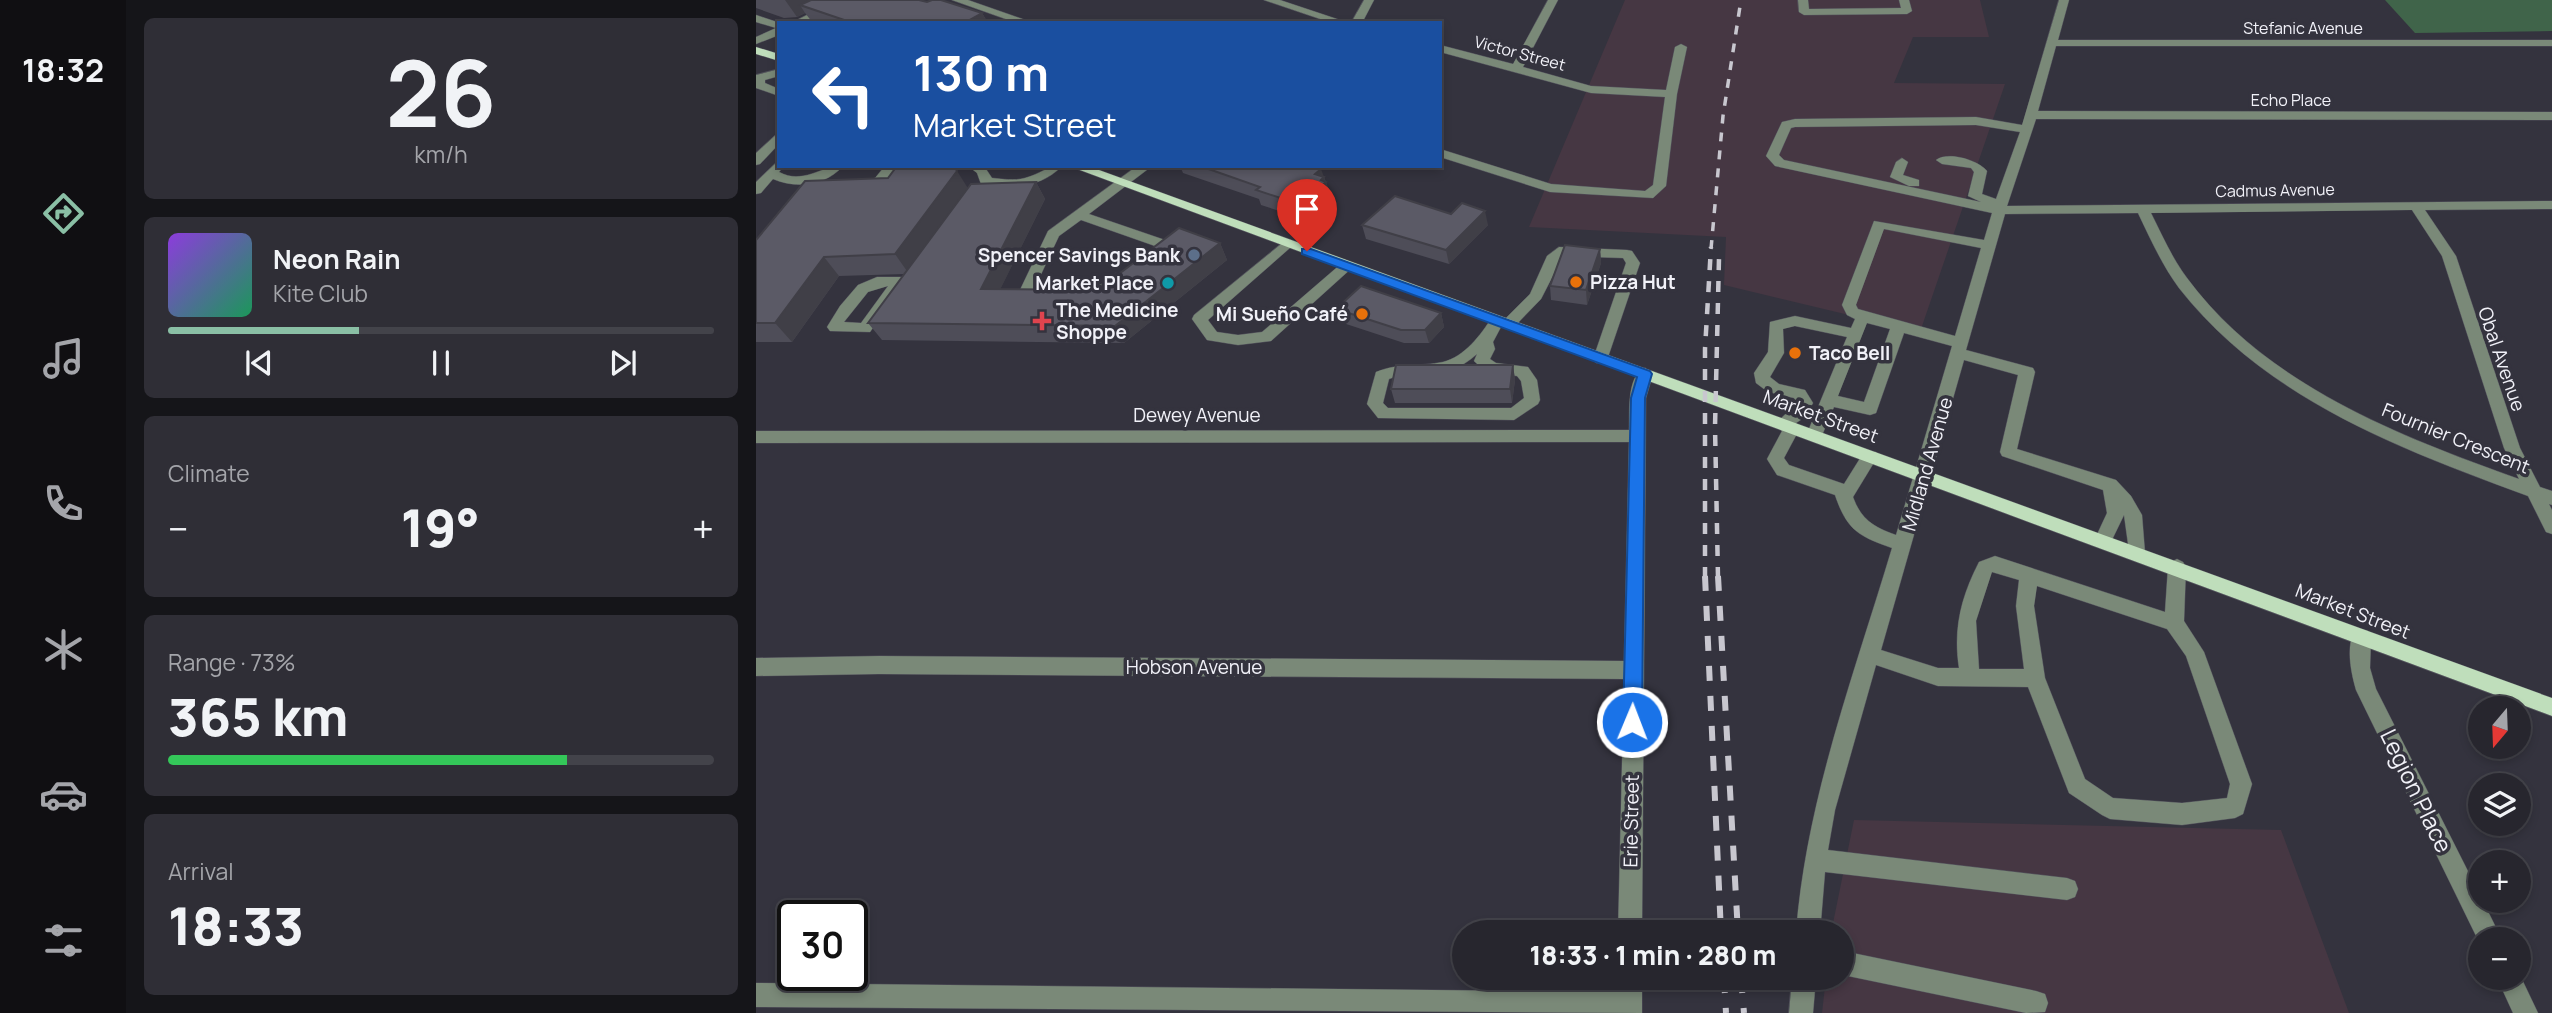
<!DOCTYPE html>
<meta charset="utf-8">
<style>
body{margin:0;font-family:Manrope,sans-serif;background:#2f2e36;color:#f1f3f6;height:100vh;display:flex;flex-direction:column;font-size:26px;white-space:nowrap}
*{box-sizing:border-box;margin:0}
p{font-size:23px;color:#a4a5aa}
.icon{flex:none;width:38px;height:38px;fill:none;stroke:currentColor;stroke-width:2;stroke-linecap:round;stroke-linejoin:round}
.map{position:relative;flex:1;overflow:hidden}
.panel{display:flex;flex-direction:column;gap:18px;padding:18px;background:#151519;width:630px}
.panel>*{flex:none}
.hud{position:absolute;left:21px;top:21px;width:665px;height:147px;border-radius:0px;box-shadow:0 4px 10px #0003,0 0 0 2px #43434a;background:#1a4fa0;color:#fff;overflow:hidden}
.needle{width:46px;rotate:199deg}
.tools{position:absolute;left:1712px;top:696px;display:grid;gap:14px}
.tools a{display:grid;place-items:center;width:63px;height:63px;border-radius:50%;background:#27262e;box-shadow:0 4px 10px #0003,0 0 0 2px #43434a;font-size:35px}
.speed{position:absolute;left:21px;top:900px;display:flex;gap:14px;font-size:35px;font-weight:700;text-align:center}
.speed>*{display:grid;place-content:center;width:91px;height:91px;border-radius:50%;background:#27262e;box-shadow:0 4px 10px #0003,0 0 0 2px #43434a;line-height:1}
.speed .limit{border:4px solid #111;border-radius:10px;background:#fff;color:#111}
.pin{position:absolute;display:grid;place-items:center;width:60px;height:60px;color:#fff;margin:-72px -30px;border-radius:50% 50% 50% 0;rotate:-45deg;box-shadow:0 0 7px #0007}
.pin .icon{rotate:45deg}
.me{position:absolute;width:77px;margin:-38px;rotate:1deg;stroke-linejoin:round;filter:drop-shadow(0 0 5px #0008)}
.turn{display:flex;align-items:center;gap:24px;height:147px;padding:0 21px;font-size:32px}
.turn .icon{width:91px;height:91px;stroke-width:2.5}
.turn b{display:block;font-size:49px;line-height:60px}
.big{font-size:52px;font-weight:800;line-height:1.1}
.panel .card{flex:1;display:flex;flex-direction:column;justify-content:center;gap:10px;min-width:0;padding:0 24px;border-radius:10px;background:#2f2e36}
.panel .dial{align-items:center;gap:0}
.dial b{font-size:91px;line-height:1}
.song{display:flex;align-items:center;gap:21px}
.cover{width:84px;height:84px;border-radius:10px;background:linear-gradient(135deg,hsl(270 70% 55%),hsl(150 70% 35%))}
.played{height:7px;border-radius:4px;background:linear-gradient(90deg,#8abfa5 35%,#43434a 35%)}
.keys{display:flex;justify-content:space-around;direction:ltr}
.heat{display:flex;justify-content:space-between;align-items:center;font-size:38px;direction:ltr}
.charge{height:10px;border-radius:5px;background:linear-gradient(90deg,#34c759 73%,#43434a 0)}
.trip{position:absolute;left:696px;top:920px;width:402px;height:70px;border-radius:35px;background:#27262e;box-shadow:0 4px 10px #0003,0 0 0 2px #43434a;font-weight:800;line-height:70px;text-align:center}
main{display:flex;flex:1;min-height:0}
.menu{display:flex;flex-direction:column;width:126px;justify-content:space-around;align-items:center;background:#100f12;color:#a4a5aa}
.menu .icon{width:49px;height:49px}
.menu .current{color:#8abfa5}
.menu b{font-size:32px;color:#f1f3f6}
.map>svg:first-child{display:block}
.industrial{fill:#463743}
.green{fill:#40644a}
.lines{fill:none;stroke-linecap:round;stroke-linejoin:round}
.minor-casing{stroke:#52515c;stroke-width:1}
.major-casing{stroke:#52515c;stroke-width:1}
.minor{fill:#7a8978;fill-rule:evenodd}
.major{fill:#bfdebb;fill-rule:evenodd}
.rail-far2{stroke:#c8c7cf;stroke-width:3.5;stroke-dasharray:9 9;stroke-linecap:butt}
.rail-far1{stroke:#c8c7cf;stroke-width:4.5;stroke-dasharray:11 11;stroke-linecap:butt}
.rail{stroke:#c8c7cf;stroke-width:6;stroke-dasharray:15 15;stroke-linecap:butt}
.wall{fill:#4e4d58}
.shaded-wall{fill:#403f47}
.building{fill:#5b5a66;stroke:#403f47;stroke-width:2}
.route{fill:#1a73e8;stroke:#114b97;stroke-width:2}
.service-dot{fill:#5c6f8a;stroke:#34333e;stroke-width:2.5}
.food-dot{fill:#e8710a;stroke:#34333e;stroke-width:2.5}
.culture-dot{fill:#0f9aa8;stroke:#34333e;stroke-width:2.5}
.health-dot{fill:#e0444e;stroke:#34333e;stroke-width:2.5}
.labels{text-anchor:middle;stroke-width:7;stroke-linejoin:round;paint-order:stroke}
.far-street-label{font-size:16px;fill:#f1f1f8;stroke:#34333e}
.poi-label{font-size:19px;font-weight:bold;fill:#f1f1f8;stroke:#34333e;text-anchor:end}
.street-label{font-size:19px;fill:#f1f1f8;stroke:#34333e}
.near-street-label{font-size:23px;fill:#f1f1f8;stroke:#34333e}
</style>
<main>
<nav class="menu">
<b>18:32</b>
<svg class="icon current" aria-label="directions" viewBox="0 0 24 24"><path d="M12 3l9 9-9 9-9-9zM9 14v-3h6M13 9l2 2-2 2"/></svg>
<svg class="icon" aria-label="music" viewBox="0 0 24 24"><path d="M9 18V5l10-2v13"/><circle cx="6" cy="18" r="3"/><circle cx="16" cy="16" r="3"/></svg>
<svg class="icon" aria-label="phone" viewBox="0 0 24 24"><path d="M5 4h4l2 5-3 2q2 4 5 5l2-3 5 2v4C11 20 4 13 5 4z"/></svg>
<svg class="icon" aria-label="climate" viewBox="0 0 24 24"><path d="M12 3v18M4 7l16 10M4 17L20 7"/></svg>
<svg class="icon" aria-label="car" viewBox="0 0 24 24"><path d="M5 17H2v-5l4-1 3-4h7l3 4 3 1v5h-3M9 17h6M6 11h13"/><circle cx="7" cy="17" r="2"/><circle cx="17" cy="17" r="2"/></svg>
<svg class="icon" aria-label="filters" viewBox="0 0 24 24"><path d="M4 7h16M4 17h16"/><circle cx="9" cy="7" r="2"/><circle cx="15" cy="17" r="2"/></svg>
</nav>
<section class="panel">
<div class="card dial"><b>26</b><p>km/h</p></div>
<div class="card">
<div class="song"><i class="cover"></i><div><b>Neon Rain</b><p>Kite Club</p></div></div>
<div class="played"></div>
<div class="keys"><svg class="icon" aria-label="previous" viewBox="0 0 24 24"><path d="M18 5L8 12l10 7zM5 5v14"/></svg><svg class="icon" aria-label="pause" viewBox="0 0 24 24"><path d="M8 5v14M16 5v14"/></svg><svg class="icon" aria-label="next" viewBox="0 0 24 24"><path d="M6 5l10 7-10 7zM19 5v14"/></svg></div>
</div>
<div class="card"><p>Climate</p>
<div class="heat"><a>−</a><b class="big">19°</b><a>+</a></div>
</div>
<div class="card"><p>Range · 73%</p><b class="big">365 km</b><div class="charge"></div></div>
<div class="card"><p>Arrival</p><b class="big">18:33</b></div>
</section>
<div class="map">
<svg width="1796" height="1013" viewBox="0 0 1796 1013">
<rect width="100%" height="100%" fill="#34333e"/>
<!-- industrial -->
<g class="industrial">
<polygon points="869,0 1224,0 1233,37 1157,37 1138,83 1249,84 1164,332 968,285 970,237 773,227"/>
<polygon points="1098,820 1525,830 1593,1013 1066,1013 1070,978 1087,978 1087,933 1075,933"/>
</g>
<!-- green -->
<polygon class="green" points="1629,0 1796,0 1796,31 1659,33"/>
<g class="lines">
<defs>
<g id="minor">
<polygon points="81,0 95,0 49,23 35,23"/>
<polygon points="196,0 212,0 278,23 261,23"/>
<polygon points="508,0 524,0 593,23 576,23"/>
<polygon points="608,0 618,0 606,23 595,23"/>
<polygon points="792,0 802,0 767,67 835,86 910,90 919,47 925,44 931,47 921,94 910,186 897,198 794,192 684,157 684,149 795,184 889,191 897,185 909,97 835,93 684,52 684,45 757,64"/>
<polygon points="1042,0 1052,0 1053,9 1145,8 1143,0 1153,0 1156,11 1151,14 1048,15 1043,12"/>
<path d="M1303,0H1313L1302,40H1796V46H1300L1282,111L1796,112V120L1280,119L1251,206L1796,201V209L1669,210L1700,256L1764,448L1784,487L1796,491V505L1793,504L1796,510V534L1790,532L1772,496C1644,449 1510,399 1423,288C1406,265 1394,238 1382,213L1249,214L1210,350L1277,368L1279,372L1261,449L1360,480L1375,496L1386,515L1389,553L1386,558H1374L1368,515L1353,546H1341L1338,541L1351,513L1347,490L1246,456L1244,452L1262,375L1208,360L1125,650L1182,668H1203C1197,629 1205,597 1223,562L1239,556L1409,612L1412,567L1415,562L1421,559L1427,562L1430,567L1428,621L1448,652L1496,784L1487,814L1479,818L1426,825L1354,819L1346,815L1313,793L1272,687L1182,686L1120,665L1079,810L1072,850L1311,878L1319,881L1322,889L1319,897L1311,900L1069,872L1064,933H1040C1050,801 1098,675 1136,548C1102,536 1091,530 1079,495L1021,475L1011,459L1026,431L1018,425L1041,403L1038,398L1012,392L1000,383L998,373L1012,352L1014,322L1039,316L1095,328L1099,319L1091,315L1086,305L1118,221L1228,240L1236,213L1019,166L1010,156L1026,122L1039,119L1220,117L1266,125ZM1220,125L1264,132L1240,199L1226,194L1231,171C1222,160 1192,151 1180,160L1186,164L1215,168L1218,172L1212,196L1225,202L1028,160L1023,155L1035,128L1039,127ZM1656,210L1686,256L1748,448L1763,479C1643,436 1510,385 1431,278C1416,258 1406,235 1395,213ZM1128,229L1225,248L1199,336L1102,309L1100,305ZM1111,323L1134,329L1108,402L1082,396ZM1039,326L1091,337L1050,436L1058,442L1064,440L1078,407L1114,415L1120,413L1148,333L1196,346L1140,535C1117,527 1105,519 1097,497L1122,456L1120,452H1108L1088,484L1033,465L1028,458L1044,428L1040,423L1049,417L1057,403L1049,390L1023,384L1014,377L1028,353L1027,329ZM1236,572L1263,580L1260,606L1268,669H1223L1220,621ZM1281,586L1411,629L1430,656L1474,784L1471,798L1426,803L1357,798L1329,779L1289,678L1278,606Z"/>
<polygon points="0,15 24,23 23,35 0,44 0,37 20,28 0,22"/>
<polygon points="23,69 23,76 9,80 9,83 23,89 23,96 0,88 0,75"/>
<polygon points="23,132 23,144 4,164 0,165 0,153"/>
<polygon points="1146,158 1152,162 1147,175 1163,180 1163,186 1153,186 1134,177 1140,162"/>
<path d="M23,160V166H28L23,172C47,185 64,166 87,166C69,186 41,189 17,179L5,193L0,194V182Z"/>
<polygon points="129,166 142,166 129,184 101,190 101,184 119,178"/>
<path d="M212,166H228L236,178C247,179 258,181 269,178C284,174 291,166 306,166C285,188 253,190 225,184L221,173Z"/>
<polygon points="381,166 396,166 333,214 409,240 409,246 399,246 325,220 303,236 280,285 343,284 360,273 367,278 346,294 266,293 264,290 292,231"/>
<polygon points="530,240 537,244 535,247 452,320 461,332 482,335 506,332 586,263 596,263 598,266 515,341 482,345 451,340 436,319 438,315"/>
<path d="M803,247L871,250L876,251L884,263L850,363H840L837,359L870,263L867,258L807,256L785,299L756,329L745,327L737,342L739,349L734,359L740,363L772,367L781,380L784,400L782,404L758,420L622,418L611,404L620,372C645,362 663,367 687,362C708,357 725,335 736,317L741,316L748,320L774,294L791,256ZM721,354L718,361L730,372L761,376L765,381L768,398L755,408H632L627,403L633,379C668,365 688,384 721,354Z"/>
<path d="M163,270L170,275L163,285L146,286L114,332L74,331L71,327L84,306L102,285L121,277H154ZM132,286L105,323L88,322L112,292Z"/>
<path d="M889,368L897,374L890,398L886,933H862L868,679L123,674L0,676V658L123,656L868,661L873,442L0,443V431L873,430C874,414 870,375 889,368Z"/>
<path d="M1605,629L1612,631L1615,637L1614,668L1620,689L1724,895V901H1727L1746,940H1724V944L1600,690C1595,672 1590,649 1598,631Z"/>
<polygon points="1087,951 1280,991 1289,994 1292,1003 1289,1012 1270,1013 1087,975"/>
<polygon points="1762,971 1782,1013 1757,1013 1741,978 1762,978"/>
<polygon points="862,978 886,978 886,1013 0,1007 0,983 862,992"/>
<polygon points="1036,978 1060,978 1057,1013 1033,1013"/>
</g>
<g id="major">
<polygon points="0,47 23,54 23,61 0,54"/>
<polygon points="313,166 332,166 1796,698 1796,716"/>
</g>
</defs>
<!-- minor casing -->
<use href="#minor" class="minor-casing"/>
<!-- major casing -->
<use href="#major" class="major-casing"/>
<!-- minor -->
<use href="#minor" class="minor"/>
<!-- major -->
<use href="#major" class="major"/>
<!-- rail-far2 -->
<polyline class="rail-far2" points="955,249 967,116 985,0"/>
<!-- rail-far1 -->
<g class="rail-far1">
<polyline points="949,578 949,349 955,247"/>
<polyline points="962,578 959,427 963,258"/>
</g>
<!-- rail -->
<g class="rail">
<polyline points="949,576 965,933"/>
<polyline points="962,576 982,933"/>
<polyline points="968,978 970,1013"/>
<polyline points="985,978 988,1013"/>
</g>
</g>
<!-- wall -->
<g class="wall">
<polygon points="0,0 163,0 226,13 232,23 57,23 49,13 41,17 28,18 0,8"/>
<polygon points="424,166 558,166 568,177 575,196 548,219 505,205 503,199 427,173"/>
<polygon points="280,182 289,199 244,289 342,290 464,243 471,260 368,343 126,340 112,323 149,274 83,276 36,342 0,342 0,240"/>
<polygon points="695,214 732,225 693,264 610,239 606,225"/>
<polygon points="844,249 845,263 831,305 795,300 794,286"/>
<polygon points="580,309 685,313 688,327 673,343 648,343 584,322"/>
<polygon points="757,365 759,380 756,403 639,403 635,389"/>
</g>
<!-- shaded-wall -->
<g class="shaded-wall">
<polygon points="29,0 75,0 44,5 49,13 41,17"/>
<polygon points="226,13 232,23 208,23"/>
<polygon points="198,166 213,190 153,274 139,254"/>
<polygon points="565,169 575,196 548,219 543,204 559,174"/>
<polygon points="280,182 289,199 236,306 225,289"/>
<polygon points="729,211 732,225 693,264 690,250"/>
<polygon points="464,243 471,260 368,343 359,326"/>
<polygon points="844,249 845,263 831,305 830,290"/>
<polygon points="68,257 83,276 36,342 19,323"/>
<polygon points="685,313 688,327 673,343 669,330"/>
<polygon points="757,365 759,380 756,403 754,389"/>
</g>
<!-- building -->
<g class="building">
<polygon points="55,0 163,0 171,2 176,0 185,0 226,13 208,23 97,23 44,5"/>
<polygon points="141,166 198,166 201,171 139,254 68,257 19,323 0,323 0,240 49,181 132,178"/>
<polygon points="444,166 556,166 565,169 559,174 568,177 565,180 570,182 543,204 500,190 504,187"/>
<polygon points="280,182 225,289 342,290 423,228 464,243 359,326 112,323 215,184"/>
<polygon points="639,196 695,214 706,203 729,211 690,250 606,225"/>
<polygon points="809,245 844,249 830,290 794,286"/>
<polygon points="605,286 685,313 669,330 645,330 580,309"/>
<polygon points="640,365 757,365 754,389 635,389"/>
</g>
<!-- route -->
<polygon class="route" points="546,249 555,249 894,371 896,374 889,398 886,722 883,728 876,731 870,728 867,722 875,398 881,377 546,254"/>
<!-- markers -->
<circle class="service-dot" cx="438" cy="255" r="7"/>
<g class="food-dot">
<circle cx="820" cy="282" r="7"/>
<circle cx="606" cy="314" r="7"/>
<circle cx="1039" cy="353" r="7"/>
</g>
<circle class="culture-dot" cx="412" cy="283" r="7"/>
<path class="health-dot" d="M282.5 310.5h7v7h7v7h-7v7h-7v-7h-7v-7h7z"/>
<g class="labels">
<!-- far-street labels -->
<g class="far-street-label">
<text x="1547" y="34">Stefanic Avenue</text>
<text transform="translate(764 53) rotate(15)" y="6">Victor Street</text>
<text x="1535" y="106">Echo Place</text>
<text transform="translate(1519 190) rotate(-1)" y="6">Cadmus Avenue</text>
</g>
<!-- poi labels -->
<g class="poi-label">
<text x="424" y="262">Spencer Savings Bank</text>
<text x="834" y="289" text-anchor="start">Pizza Hut</text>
<text x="398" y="290">Market Place</text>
<text x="300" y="317" text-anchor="start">The Medicine<tspan x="300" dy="22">Shoppe</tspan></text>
<text x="592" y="321">Mi Sueño Café</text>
<text x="1053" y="360" text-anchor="start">Taco Bell</text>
</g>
<!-- street labels -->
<g class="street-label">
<text transform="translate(1746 359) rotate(71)" y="7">Obal Avenue</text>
<text x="441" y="422">Dewey Avenue</text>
<text transform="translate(1065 416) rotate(20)" y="7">Market Street</text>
<text transform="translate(1700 438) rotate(22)" y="7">Fournier Crescent</text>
<text transform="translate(1171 464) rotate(-74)" y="7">Midland Avenue</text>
<text transform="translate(1597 611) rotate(21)" y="7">Market Street</text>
<text x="438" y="674">Hobson Avenue</text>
<text transform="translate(875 821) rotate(-89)" y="7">Erie Street</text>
</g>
<!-- near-street labels -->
<g class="near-street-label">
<text transform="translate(1660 791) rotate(64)" y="8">Legion Place</text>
</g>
</g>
</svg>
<div class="tools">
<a><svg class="needle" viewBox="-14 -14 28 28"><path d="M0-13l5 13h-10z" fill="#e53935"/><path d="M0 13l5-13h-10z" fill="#a4a5aa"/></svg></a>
<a><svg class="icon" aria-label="layers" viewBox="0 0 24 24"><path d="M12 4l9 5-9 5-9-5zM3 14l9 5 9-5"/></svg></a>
<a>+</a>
<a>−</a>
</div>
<div class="speed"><div class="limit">30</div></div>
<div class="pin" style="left:551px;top:251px;background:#d93025"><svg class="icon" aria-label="arrive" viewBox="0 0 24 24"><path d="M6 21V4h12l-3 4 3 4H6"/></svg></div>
<svg class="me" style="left:876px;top:722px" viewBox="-20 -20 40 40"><circle r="17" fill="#1a73e8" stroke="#fff" stroke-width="3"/><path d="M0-11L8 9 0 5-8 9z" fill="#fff"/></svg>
<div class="trip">18:33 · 1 min · 280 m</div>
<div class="hud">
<div class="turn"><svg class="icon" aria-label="left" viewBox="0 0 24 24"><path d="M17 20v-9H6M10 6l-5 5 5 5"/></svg><div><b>130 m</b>Market Street</div></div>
</div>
</div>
</main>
